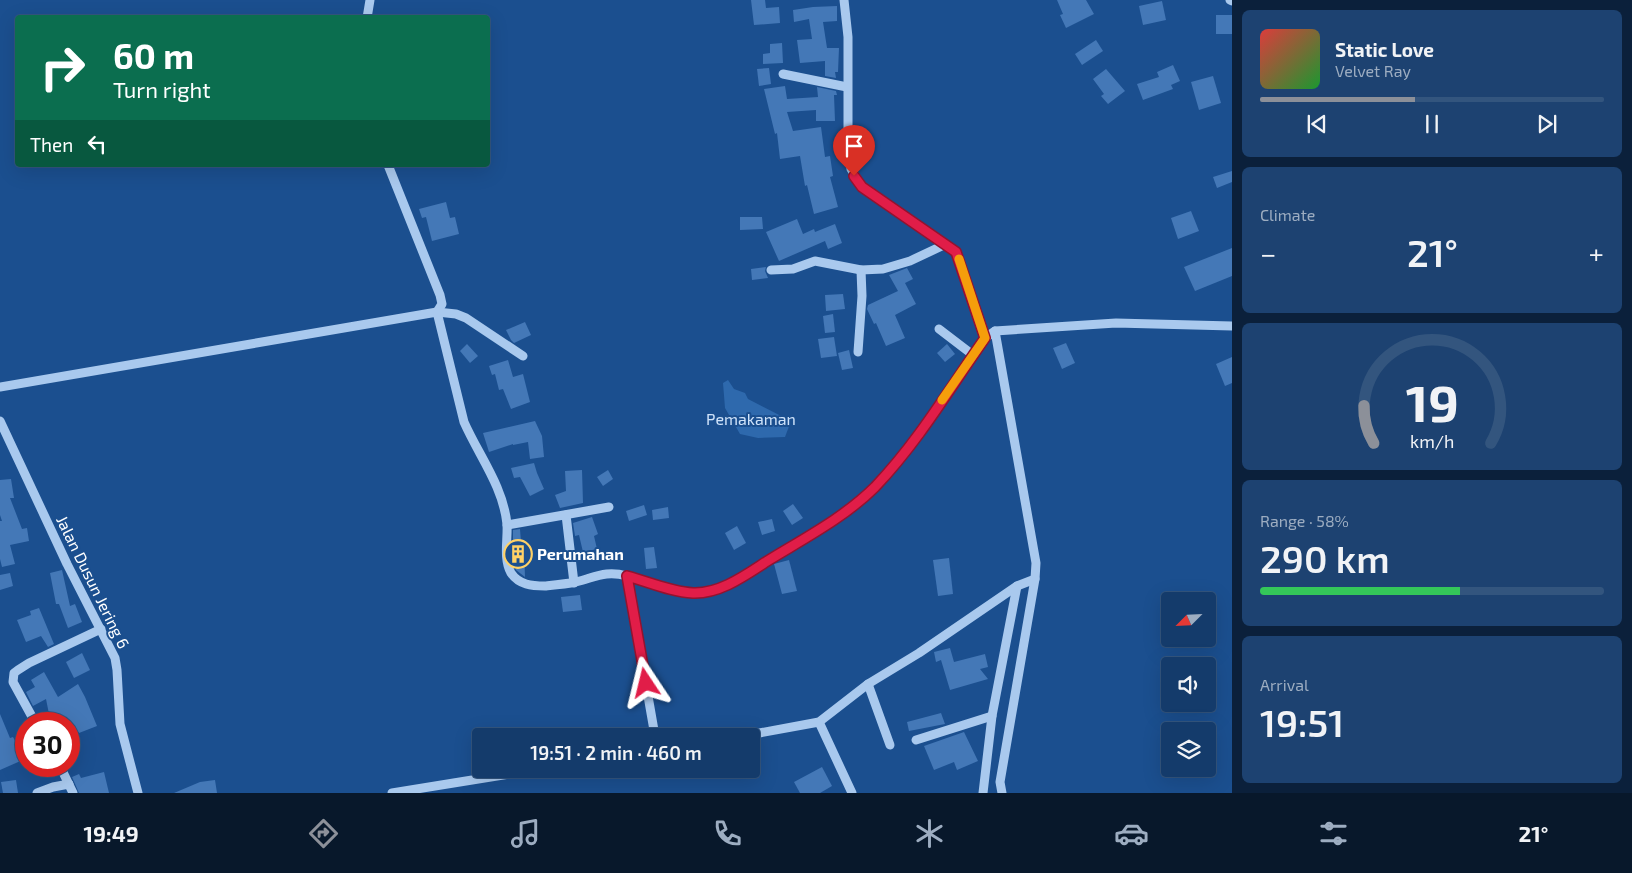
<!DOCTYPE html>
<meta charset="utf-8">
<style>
body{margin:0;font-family:"Exo 2",sans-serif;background:#1d4271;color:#f1f3f6;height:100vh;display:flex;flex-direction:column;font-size:19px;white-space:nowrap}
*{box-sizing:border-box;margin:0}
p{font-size:16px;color:#9dadc1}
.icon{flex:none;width:28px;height:28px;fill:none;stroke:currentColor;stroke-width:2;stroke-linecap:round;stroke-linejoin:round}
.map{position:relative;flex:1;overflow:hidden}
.details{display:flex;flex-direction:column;gap:10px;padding:10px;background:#0b203b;width:400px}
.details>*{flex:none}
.guide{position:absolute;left:15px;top:15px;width:475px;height:152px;border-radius:5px;box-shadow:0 5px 20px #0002,0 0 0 1px #33557e;background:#0b6e4f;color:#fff;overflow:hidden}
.needle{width:32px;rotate:246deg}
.buttons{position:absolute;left:1161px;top:592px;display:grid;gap:10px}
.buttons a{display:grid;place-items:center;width:55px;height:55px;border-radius:5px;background:#143b6b;box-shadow:0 5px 20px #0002,0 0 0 1px #33557e;font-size:25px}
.speed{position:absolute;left:15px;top:712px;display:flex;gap:10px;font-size:25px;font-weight:700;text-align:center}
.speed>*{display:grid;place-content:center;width:65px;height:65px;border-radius:50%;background:#143b6b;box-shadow:0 5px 20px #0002,0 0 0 1px #33557e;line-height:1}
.speed .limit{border:8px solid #d22;background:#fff;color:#111}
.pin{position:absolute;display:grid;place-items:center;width:42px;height:42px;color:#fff;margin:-51px -21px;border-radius:50% 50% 50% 0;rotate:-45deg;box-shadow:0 0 5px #0007}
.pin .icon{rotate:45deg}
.me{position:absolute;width:55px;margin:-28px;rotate:350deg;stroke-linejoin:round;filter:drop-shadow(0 0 4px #0008)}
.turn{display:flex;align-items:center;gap:18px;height:105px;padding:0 15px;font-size:22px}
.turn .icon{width:65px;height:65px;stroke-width:2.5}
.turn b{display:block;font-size:35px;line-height:42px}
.then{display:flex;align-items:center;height:48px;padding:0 15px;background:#0003;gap:10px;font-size:19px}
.big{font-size:38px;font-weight:600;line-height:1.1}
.details .tile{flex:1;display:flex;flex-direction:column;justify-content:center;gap:8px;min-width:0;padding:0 18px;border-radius:8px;background:#1d4271}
.details .dial{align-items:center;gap:0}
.dial svg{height:130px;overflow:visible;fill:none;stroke:#33557e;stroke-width:7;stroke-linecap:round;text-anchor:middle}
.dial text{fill:#f1f3f6;stroke:none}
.song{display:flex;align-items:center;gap:15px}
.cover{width:60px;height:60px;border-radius:8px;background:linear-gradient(135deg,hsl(0 70% 55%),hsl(130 70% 35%))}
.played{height:5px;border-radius:2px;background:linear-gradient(90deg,#8c9099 45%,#33557e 45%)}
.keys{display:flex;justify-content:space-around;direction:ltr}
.heat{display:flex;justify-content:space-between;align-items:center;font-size:28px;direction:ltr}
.charge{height:8px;border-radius:4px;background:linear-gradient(90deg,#34c759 58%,#33557e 0)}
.trip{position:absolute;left:472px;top:728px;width:288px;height:50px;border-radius:5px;background:#143b6b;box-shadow:0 5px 20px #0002,0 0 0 1px #33557e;font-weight:600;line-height:50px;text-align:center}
.menu{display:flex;height:80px;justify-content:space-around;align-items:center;background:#08182b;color:#9dadc1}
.menu .icon{width:35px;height:35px}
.menu .on{color:#8c9099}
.menu b{font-size:22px;color:#f1f3f6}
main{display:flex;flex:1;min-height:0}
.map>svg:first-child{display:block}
.green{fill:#2e69ad}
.building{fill:#4478b7}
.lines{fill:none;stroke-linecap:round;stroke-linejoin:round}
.minor{stroke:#a9c9ee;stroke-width:9}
.route-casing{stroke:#92132f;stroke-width:12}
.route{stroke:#e11d48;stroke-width:9}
.slow{stroke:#f59e0b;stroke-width:9}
.labels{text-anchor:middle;stroke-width:4;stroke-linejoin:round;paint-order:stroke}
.park-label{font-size:16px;fill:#cfe3fa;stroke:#1b4f8f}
.poi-label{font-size:16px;font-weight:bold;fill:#fff;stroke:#1b4f8f;text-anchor:start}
.street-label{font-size:16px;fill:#fff;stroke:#1b4f8f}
</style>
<main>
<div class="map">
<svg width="1232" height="793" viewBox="0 0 1232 793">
<rect width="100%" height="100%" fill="#1b4f8f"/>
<!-- green -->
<polygon class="green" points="728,380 734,389 745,393 748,399 791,421 785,437 758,438 740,434 725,408 723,383"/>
<!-- building -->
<g class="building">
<polygon points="751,0 765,0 766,8 779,7 780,23 754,25"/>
<polygon points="1057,0 1086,0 1094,14 1066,28 1060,15 1063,14"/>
<polygon points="1162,1 1166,20 1143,25 1139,6"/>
<polygon points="837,6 837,21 823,22 827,48 839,48 838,72 835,72 836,78 825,76 825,61 800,63 797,40 812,39 809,19 794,22 793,10 813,7"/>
<rect x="1216" y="15" width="16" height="19"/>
<polygon points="1096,40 1103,51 1082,65 1075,54"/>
<polygon points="782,43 783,63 763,64 763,54 770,53 770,44"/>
<polygon points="1173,65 1180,81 1171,85 1173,89 1143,100 1137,84 1159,77 1157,72"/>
<polygon points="769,68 771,84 759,86 757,69"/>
<polygon points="1106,69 1125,91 1108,104 1101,96 1104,94 1093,79"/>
<polygon points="1213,76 1221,103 1199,110 1191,82"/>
<polygon points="785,86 787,99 818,97 817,87 836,91 837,95 834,95 835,121 816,121 816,110 787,112 793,131 821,127 825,157 830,156 833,176 830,177 838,207 814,214 807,185 805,186 800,156 780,159 777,133 775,134 764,89"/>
<polygon points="1232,171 1232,182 1217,188 1213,177"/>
<polygon points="446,202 450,218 455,217 459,234 432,241 426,217 422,218 419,209"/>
<polygon points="1191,211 1199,231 1178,239 1171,218"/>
<polygon points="740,217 762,217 763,229 740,230"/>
<polygon points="797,219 803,234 814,229 815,232 835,224 842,243 828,249 825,241 779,261 766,232"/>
<polygon points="1232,248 1232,276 1195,291 1184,267"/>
<polygon points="766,267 765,271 768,278 752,280 751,269"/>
<polygon points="907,268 913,279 905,283 916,304 895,315 905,338 886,346 876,323 874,324 867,309 868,305 898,291 889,275"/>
<polygon points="843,294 845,309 826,311 825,295"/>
<polygon points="833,314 835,332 825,333 823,316"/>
<polygon points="525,322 531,335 514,343 511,340 506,330"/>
<polygon points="834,337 837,356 821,358 818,339"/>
<polygon points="1066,343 1075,363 1062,369 1053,348"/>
<polygon points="467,344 478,356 470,363 460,351"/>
<polygon points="947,344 955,354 945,362 937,353"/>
<polygon points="849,350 853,368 842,370 838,353"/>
<polygon points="1232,357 1232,383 1225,386 1216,364"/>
<polygon points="508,360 513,377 523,374 530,402 511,409 503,389 499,390 495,374 492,375 489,366"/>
<polygon points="535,421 542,436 544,457 530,459 528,442 513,445 513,444 489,452 483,433"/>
<polygon points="534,463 537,473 544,489 530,496 520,477 514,478 511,468"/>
<polygon points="582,470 583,503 560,508 555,495 566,491 565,471"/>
<polygon points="608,470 613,479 603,486 597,477"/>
<polygon points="11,479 14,498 10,498 22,529 27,528 29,541 10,545 15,564 2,567 0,559 0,521 2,521 0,515 0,480"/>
<polygon points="793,504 803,518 792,525 783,511"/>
<polygon points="644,505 647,515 629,521 626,511"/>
<polygon points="668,507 669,518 653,520 652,510"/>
<polygon points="592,517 598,534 594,536 597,549 583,552 579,535 575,536 573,523"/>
<polygon points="772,519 775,531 762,535 758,522"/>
<polygon points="737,526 746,543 734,550 725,533"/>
<polygon points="520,529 521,542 524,550 525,577 516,570 513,560 513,530"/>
<polygon points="654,547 657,568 646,569 644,548"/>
<polygon points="949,558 953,594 938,596 933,560"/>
<polygon points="789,560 797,591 782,594 774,564"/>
<polygon points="62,570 70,606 75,604 82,622 68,628 59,604 56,604 50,573"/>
<polygon points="10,573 13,586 0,590 0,575"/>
<polygon points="580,595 582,610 563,612 561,597"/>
<polygon points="39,608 54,644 48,647 41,636 26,642 17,620 31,615 30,611"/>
<polygon points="950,648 954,662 985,654 988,667 980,669 988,679 950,690 941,660 936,662 934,652"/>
<polygon points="82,653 90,670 74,678 66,662"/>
<polygon points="44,672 58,697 78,684 85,697 97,726 79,733 79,732 69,736 69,724 51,724 46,699 33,706 26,692 35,687 31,680"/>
<polygon points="941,713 945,724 909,731 907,722"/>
<polygon points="0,714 10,738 13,737 25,759 0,770"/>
<polygon points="964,732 978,761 957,770 954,762 934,770 924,746"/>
<polygon points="822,767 832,786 820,793 800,793 794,782"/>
<polygon points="104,772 109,793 79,793 72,777 79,774 81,778"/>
<polygon points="16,780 18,793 3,793 1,782"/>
<polygon points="215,780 217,793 174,793 200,782"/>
</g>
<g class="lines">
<!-- minor -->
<g class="minor">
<polyline points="844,0 848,37 848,143 851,169 862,187 956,252 985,338"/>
<polyline points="1230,0 1232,1"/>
<polyline points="367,18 370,0"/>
<polyline points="783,74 847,87"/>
<polyline points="388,165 440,295 442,304 437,312"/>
<polyline points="771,270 793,269 815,261 861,270 883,269 910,261 946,244"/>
<path d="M437,312L464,422C479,456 503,486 507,524C508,539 503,559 511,573C519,585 532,586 545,586C555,585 566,584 576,582C596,577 606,570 627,576"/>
<polyline points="939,329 973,355"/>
<polyline points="995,331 1036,563 1035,579 1000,782 1002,793"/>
<polyline points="858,352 862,296 861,270"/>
<polyline points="0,387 437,312 456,314 466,318 523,356"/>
<polyline points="0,421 67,564 115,658 117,670 120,724 138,793"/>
<polyline points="566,515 574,583"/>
<polyline points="507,525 609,507"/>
<polyline points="868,684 890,745"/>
<polyline points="819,722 852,793"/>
<polyline points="36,724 13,682 14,673 18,670 29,663 101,629"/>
<path d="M655,736L627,576C649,582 671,592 693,593C721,594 747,574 769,560C805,538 845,517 875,487C918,443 950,388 985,338L995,331L1116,323L1232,326"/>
<polyline points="743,736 819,722 868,684 919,653 1017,586 1035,579"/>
<polyline points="916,740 992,716"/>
<polyline points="60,766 73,793"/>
<polyline points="37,793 53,787 69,784"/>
<polyline points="392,793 540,769"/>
<polyline points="983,793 992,716 1017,586"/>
</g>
</g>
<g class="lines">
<defs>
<path id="route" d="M646,683L627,576C649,582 671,592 693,593C721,594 747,574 769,560C805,538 845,517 875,487C918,442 950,388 985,338L956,252L862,187L854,176"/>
</defs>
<!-- route casing -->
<use href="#route" class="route-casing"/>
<!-- route -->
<use href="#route" class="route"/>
<!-- slow -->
<polyline class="slow" points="942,400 985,338 959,259"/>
</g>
<!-- icons -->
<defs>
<symbol id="building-ring" viewBox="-11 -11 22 22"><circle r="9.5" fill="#1b4f8f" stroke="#ffd166" stroke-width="1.5"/><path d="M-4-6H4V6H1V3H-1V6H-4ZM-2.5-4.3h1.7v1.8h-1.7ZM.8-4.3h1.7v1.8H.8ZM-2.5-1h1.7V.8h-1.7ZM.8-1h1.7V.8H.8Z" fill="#ffd166"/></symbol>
</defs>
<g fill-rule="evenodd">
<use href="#building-ring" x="502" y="538" width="32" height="32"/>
</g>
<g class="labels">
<!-- park labels -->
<g class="park-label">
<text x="751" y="425">Pemakaman</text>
</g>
<!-- poi labels -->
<g class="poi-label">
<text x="537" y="560">Perumahan</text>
</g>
<!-- street labels -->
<g class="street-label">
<text transform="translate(93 582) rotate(64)" y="6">Jalan Dusun Jering 6</text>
</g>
</g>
</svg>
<div class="buttons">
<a><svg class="needle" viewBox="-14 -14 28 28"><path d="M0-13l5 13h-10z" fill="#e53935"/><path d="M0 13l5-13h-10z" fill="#9dadc1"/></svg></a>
<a><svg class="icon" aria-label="sound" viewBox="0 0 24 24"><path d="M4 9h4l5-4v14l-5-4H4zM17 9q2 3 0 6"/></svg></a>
<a><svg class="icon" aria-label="layers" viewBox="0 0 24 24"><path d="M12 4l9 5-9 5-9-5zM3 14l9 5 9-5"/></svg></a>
</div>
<div class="speed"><div class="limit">30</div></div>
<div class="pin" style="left:854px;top:176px;background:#d93025"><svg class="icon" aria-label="arrive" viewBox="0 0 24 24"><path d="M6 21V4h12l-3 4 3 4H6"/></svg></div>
<svg class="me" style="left:646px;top:683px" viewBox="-20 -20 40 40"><path d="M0-17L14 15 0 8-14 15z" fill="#e11d48" stroke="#fff" stroke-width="4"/></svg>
<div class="trip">19:51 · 2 min · 460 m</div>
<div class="guide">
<div class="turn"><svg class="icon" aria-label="right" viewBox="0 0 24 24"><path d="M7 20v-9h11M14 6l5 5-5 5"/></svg><div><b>60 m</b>Turn right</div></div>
<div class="then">Then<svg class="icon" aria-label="left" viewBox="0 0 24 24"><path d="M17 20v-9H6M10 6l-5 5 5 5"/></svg></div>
</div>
</div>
<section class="details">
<div class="tile">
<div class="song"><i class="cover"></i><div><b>Static Love</b><p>Velvet Ray</p></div></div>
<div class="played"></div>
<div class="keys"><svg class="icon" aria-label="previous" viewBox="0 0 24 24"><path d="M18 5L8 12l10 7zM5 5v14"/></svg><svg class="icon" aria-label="pause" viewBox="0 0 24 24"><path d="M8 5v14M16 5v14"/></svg><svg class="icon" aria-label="next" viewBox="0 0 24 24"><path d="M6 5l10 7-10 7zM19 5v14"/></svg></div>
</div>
<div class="tile"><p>Climate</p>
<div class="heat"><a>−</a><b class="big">21°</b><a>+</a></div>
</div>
<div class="tile dial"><svg viewBox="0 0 100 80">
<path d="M14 69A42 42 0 1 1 86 69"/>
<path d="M14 69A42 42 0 0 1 8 46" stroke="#8c9099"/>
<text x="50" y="56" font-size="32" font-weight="700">19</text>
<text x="50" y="72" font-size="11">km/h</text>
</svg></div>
<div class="tile"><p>Range · 58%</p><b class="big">290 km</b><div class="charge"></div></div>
<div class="tile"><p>Arrival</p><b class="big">19:51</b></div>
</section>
</main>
<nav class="menu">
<b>19:49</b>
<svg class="icon on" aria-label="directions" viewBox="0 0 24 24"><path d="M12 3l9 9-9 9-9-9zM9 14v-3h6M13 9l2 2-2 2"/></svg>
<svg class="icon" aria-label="music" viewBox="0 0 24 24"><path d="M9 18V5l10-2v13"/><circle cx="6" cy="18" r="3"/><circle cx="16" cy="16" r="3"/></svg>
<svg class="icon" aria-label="phone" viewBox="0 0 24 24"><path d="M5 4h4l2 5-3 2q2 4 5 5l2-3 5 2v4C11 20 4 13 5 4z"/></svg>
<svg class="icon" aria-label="climate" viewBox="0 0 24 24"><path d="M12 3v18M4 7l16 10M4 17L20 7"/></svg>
<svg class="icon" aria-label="car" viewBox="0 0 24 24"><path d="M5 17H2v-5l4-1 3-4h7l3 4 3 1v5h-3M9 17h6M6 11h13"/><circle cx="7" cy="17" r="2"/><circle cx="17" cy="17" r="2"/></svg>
<svg class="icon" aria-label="filters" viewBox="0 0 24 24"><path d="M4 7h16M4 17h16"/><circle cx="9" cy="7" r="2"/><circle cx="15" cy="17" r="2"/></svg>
<b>21°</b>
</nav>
